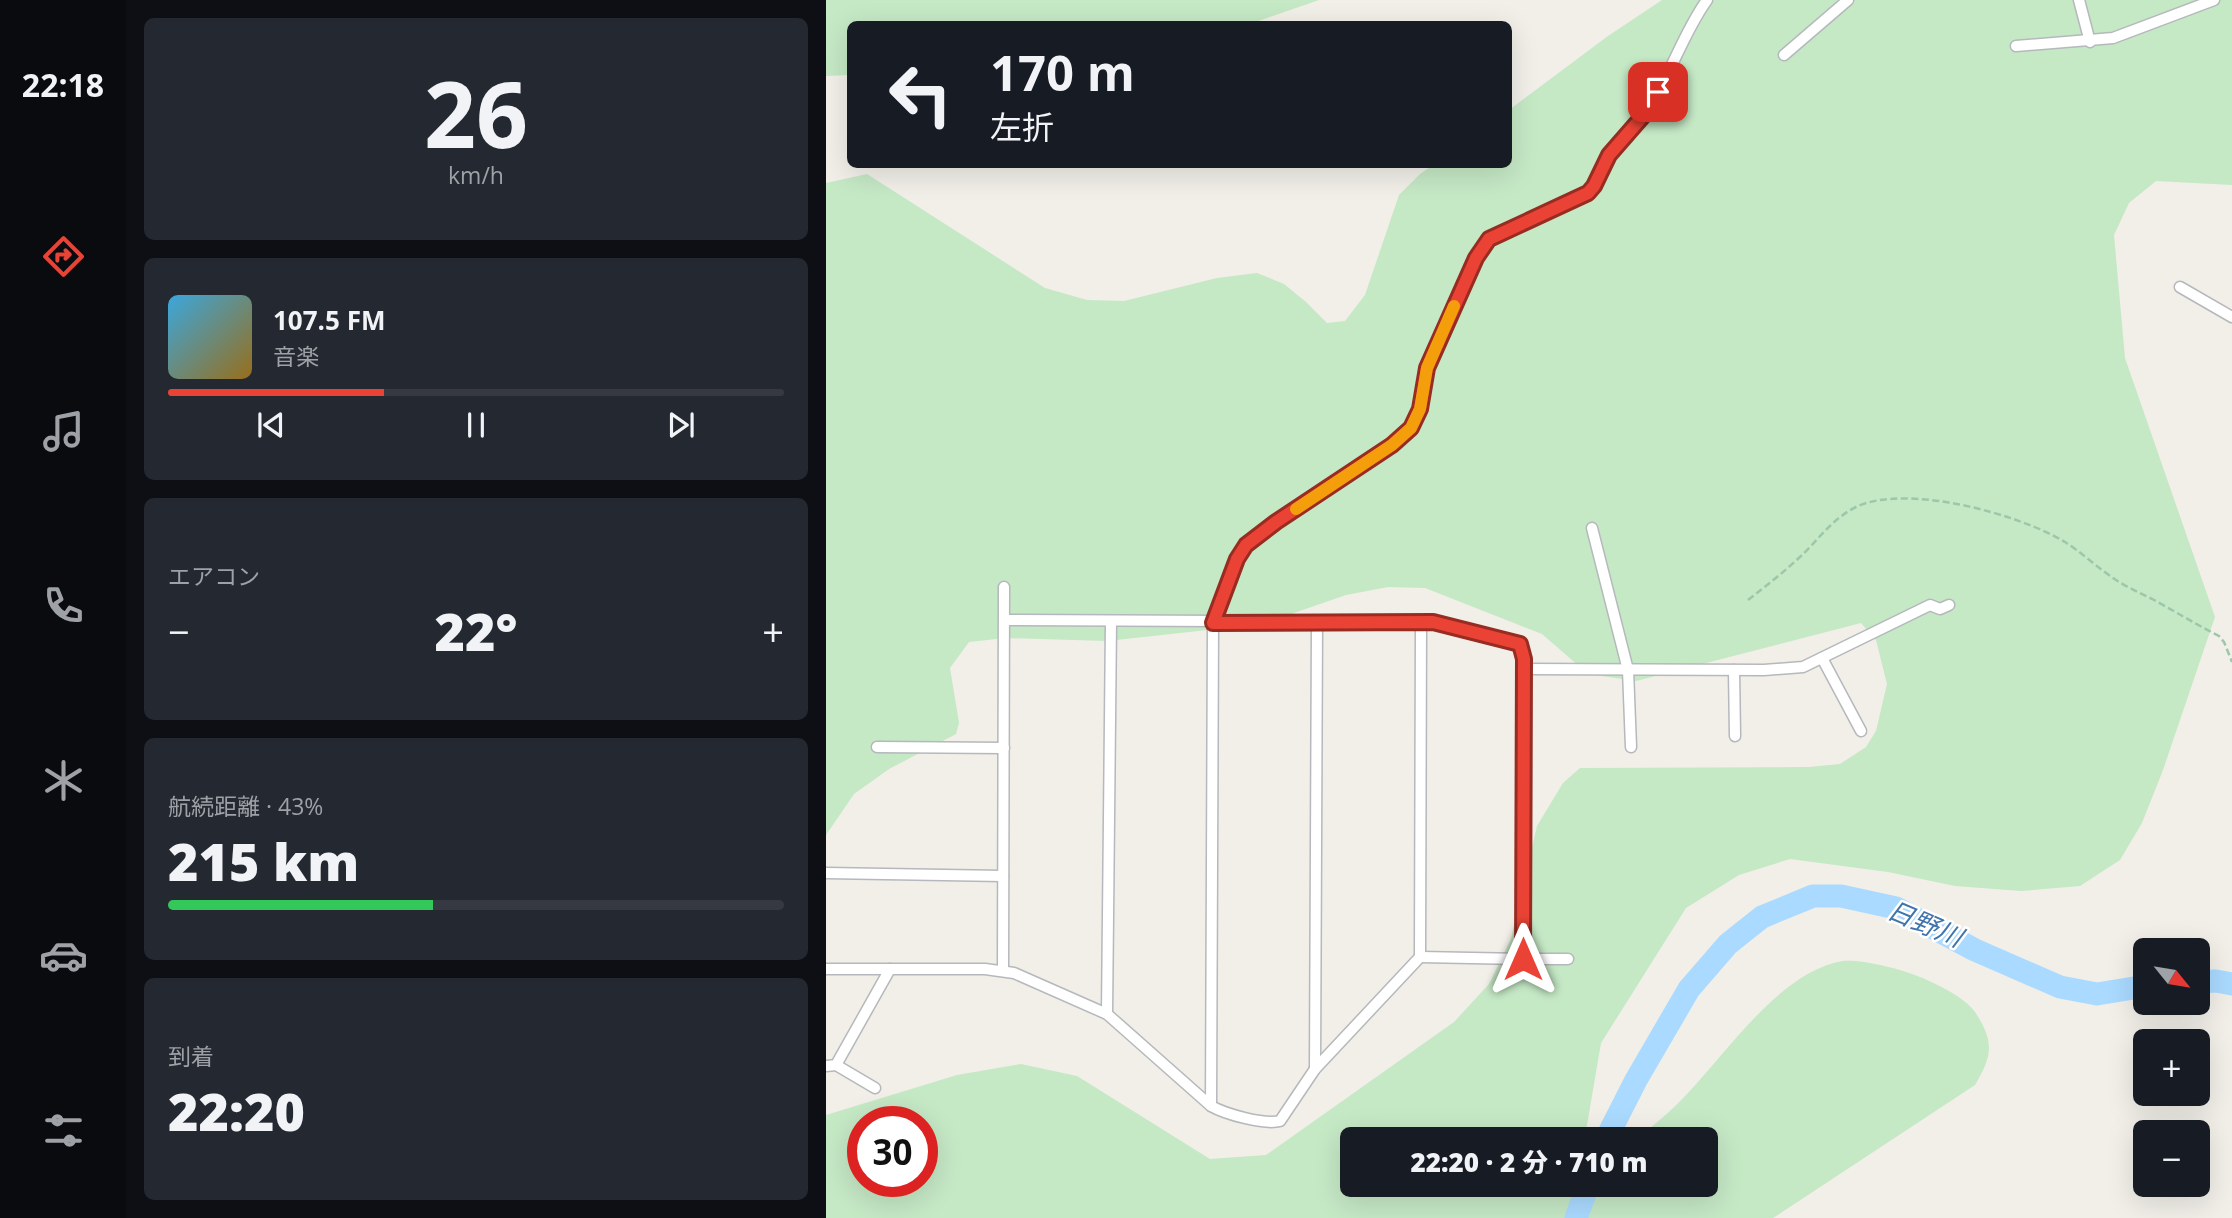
<!DOCTYPE html>
<html lang="ja">
<meta charset="utf-8">
<style>
body{margin:0;font-family:"Open Sans","Noto Sans JP",sans-serif;background:#242831;color:#f1f3f6;height:100vh;display:flex;flex-direction:column;font-size:26px;white-space:nowrap}
*{box-sizing:border-box;margin:0}
p{font-size:23px;color:#9ea1a6}
.icon{flex:none;width:38px;height:38px;fill:none;stroke:currentColor;stroke-width:2;stroke-linecap:round;stroke-linejoin:round}
.map{position:relative;flex:1;overflow:hidden}
.details{display:flex;flex-direction:column;gap:18px;padding:18px;background:#0d0f14;width:700px}
.details>*{flex:none}
.guide{position:absolute;left:21px;top:21px;width:665px;height:147px;border-radius:10px;box-shadow:0 7px 28px #0002;background:#171b24;color:#f1f3f6;overflow:hidden}
.needle{width:46px;rotate:120deg}
.controls{position:absolute;left:1307px;top:938px;display:grid;gap:14px}
.controls a{display:grid;place-items:center;width:77px;height:77px;border-radius:10px;background:#171b24;box-shadow:0 7px 28px #0002;font-size:35px}
.speed{position:absolute;left:21px;top:1106px;display:flex;gap:14px;font-size:35px;font-weight:700;text-align:center}
.speed>*{display:grid;place-content:center;width:91px;height:91px;border-radius:50%;background:#171b24;box-shadow:0 7px 28px #0002;line-height:1}
.speed .limit{border:10px solid #d22;background:#fff;color:#111}
.pin{position:absolute;display:grid;place-items:center;width:60px;height:60px;color:#fff;margin:-30px;border-radius:14px;box-shadow:0 4px 10px #0006}
.me{position:absolute;width:77px;margin:-38px;rotate:0deg;stroke-linejoin:round;filter:drop-shadow(0 0 5px #0008)}
.turn{display:flex;align-items:center;gap:24px;height:147px;padding:0 28px;font-size:32px}
.turn .icon{width:91px;height:91px;stroke-width:2.5}
.turn b{display:block;font-size:49px;line-height:60px}
.big{font-size:52px;font-weight:800;line-height:1.1}
.details .tile{flex:1;display:flex;flex-direction:column;justify-content:center;gap:10px;min-width:0;padding:0 24px;border-radius:10px;background:#242831}
.details .dial{align-items:center;gap:0}
.dial b{font-size:91px;line-height:1}
.song{display:flex;align-items:center;gap:21px}
.cover{width:84px;height:84px;border-radius:10px;background:linear-gradient(135deg,hsl(200 70% 55%),hsl(40 70% 35%))}
.played{height:7px;border-radius:4px;background:linear-gradient(90deg,#ea4335 35%,#363941 35%)}
.keys{display:flex;justify-content:space-around;direction:ltr}
.heat{display:flex;justify-content:space-between;align-items:center;font-size:38px;direction:ltr}
.charge{height:10px;border-radius:5px;background:linear-gradient(90deg,#34c759 43%,#363941 0)}
.trip{position:absolute;left:514px;top:1127px;width:378px;height:70px;border-radius:10px;background:#171b24;box-shadow:0 7px 28px #0002;font-weight:800;line-height:70px;text-align:center}
main{display:flex;flex:1;min-height:0}
.tab-bar{display:flex;flex-direction:column;width:126px;justify-content:space-around;align-items:center;background:#090b0e;color:#9ea1a6}
.tab-bar .icon{width:49px;height:49px}
.tab-bar .current{color:#ea4335}
.tab-bar b{font-size:32px;color:#f1f3f6}
.map>svg:first-child{display:block}
.green{fill:#c5e8c5;fill-rule:evenodd}
.lines{fill:none;stroke-linecap:round;stroke-linejoin:round}
.river{stroke:#aadaff;stroke-width:23}
.street-casing{stroke:#b5b8bc;stroke-width:13}
.path{stroke:#9cc7a9;stroke-width:2.5;stroke-dasharray:7 3.5;stroke-linecap:butt}
.street{stroke:#fff;stroke-width:10}
.route-casing{stroke:#982c22;stroke-width:18}
.route{stroke:#ea4335;stroke-width:12}
.slow{stroke:#f59e0b;stroke-width:12}
.labels{text-anchor:middle;stroke-width:5;stroke-linejoin:round;paint-order:stroke}
.water-label{font-size:26px;font-style:italic;fill:#4174aa;stroke:#fff}
</style>
<main>
<nav class="tab-bar">
<b>22:18</b>
<svg class="icon current" aria-label="directions" viewBox="0 0 24 24"><path d="M12 3l9 9-9 9-9-9zM9 14v-3h6M13 9l2 2-2 2"/></svg>
<svg class="icon" aria-label="music" viewBox="0 0 24 24"><path d="M9 18V5l10-2v13"/><circle cx="6" cy="18" r="3"/><circle cx="16" cy="16" r="3"/></svg>
<svg class="icon" aria-label="phone" viewBox="0 0 24 24"><path d="M5 4h4l2 5-3 2q2 4 5 5l2-3 5 2v4C11 20 4 13 5 4z"/></svg>
<svg class="icon" aria-label="climate" viewBox="0 0 24 24"><path d="M12 3v18M4 7l16 10M4 17L20 7"/></svg>
<svg class="icon" aria-label="car" viewBox="0 0 24 24"><path d="M5 17H2v-5l4-1 3-4h7l3 4 3 1v5h-3M9 17h6M6 11h13"/><circle cx="7" cy="17" r="2"/><circle cx="17" cy="17" r="2"/></svg>
<svg class="icon" aria-label="filters" viewBox="0 0 24 24"><path d="M4 7h16M4 17h16"/><circle cx="9" cy="7" r="2"/><circle cx="15" cy="17" r="2"/></svg>
</nav>
<section class="details">
<div class="tile dial"><b>26</b><p>km/h</p></div>
<div class="tile">
<div class="song"><i class="cover"></i><div><b>107.5 FM</b><p>音楽</p></div></div>
<div class="played"></div>
<div class="keys"><svg class="icon" aria-label="previous" viewBox="0 0 24 24"><path d="M18 5L8 12l10 7zM5 5v14"/></svg><svg class="icon" aria-label="pause" viewBox="0 0 24 24"><path d="M8 5v14M16 5v14"/></svg><svg class="icon" aria-label="next" viewBox="0 0 24 24"><path d="M6 5l10 7-10 7zM19 5v14"/></svg></div>
</div>
<div class="tile"><p>エアコン</p>
<div class="heat"><a>−</a><b class="big">22°</b><a>+</a></div>
</div>
<div class="tile"><p>航続距離 · 43%</p><b class="big">215 km</b><div class="charge"></div></div>
<div class="tile"><p>到着</p><b class="big">22:20</b></div>
</section>
<div class="map">
<svg width="1406" height="1218" viewBox="0 0 1406 1218">
<rect width="100%" height="100%" fill="#f1efe8"/>
<!-- green -->
<g class="green">
<polygon points="0,0 493,0 424,24 24,24 24,75 0,76"/>
<path d="M836,0H1406V185L1330,181L1303,203L1288,235L1299,358L1389,617L1337,770L1316,823L1294,860L1254,886L1195,891L1129,886L1062,872L964,859L913,875L860,908L775,1043L760,1131L769,1139H527V1185H880V1139H809C828,1126 845,1111 861,1094C903,1050 955,971 1017,961C1033,959 1071,968 1086,974C1103,980 1138,996 1149,1012C1168,1041 1167,1055 1149,1085L947,1218H0V1115L131,1075L195,1064L251,1076L384,1159L440,1155L628,1022L663,984L685,939L711,826L737,783L754,768L983,767L1014,764L1040,747L1050,731L1061,684L1050,640L1035,623L810,681L762,674L716,634L599,588L562,587L520,595L436,624L281,641L179,638L143,642L124,668L133,723L130,734L63,769L28,794L0,835V183L41,174L219,288L261,300L298,301L391,278L431,273L458,284L480,302L501,323L519,321L539,295L573,195L594,174L607,165L682,164L683,110L782,36ZM37,1122H96V1181H37Z"/>
</g>
<g class="lines">
<!-- river -->
<g class="river">
<polyline points="1372,982 1390,981 1406,984"/>
<polyline points="780,1139 810,1080 863,989 902,944 936,917 987,896 1015,896 1070,908 1149,950 1234,987 1271,994 1320,986"/>
<polyline points="750,1218 762,1185"/>
</g>
<defs>
<g id="street">
<polyline points="1253,0 1264,42"/>
<polyline points="1190,46 1287,38 1388,0"/>
<polyline points="958,55 1022,0"/>
<polyline points="1354,287 1406,317"/>
<polyline points="766,528 802,670 805,747"/>
<polyline points="179,620 607,622 694,644 698,659 697,959 594,957"/>
<polyline points="996,658 1035,731"/>
<polyline points="698,669 938,670 977,667 1104,605 1114,609 1123,605"/>
<polyline points="908,670 909,736"/>
<polyline points="51,747 178,748"/>
<polyline points="0,873 177,876"/>
<polyline points="697,959 742,959"/>
<path d="M0,969H159L188,973L281,1014L385,1106C399,1114 438,1125 454,1121L489,1069L594,957L595,623"/>
<polyline points="177,970 178,587"/>
<polyline points="281,1014 285,622"/>
<polyline points="10,1065 49,1088"/>
<polyline points="0,1066 10,1065 64,969"/>
<polyline points="489,1069 491,622"/>
<path d="M385,1106L387,623L411,559L428,538L566,445C600,417 590,407 600,370C604,356 612,343 617,330C631,299 643,267 663,239L763,193C772,182 775,167 783,155C797,133 816,118 830,95C848,65 860,29 881,0"/>
</g>
</defs>
<!-- street casing -->
<use href="#street" class="street-casing"/>
<!-- path -->
<path class="path" d="M922,600C940,586 958,572 975,556C993,539 1007,518 1030,507C1080,483 1193,514 1239,542C1255,552 1273,569 1290,580C1302,588 1315,593 1328,600C1350,612 1371,625 1393,636L1398,642L1406,662"/>
<!-- street -->
<use href="#street" class="street"/>
</g>
<g class="lines">
<defs>
<polyline id="route" points="697,959 698,659 694,644 607,622 387,623 411,559 420,545 450,522 566,445 585,428 594,409 601,368 650,258 663,239 762,193 768,186 783,155 817,116 832,92"/>
</defs>
<!-- route casing -->
<use href="#route" class="route-casing"/>
<!-- route -->
<use href="#route" class="route"/>
<!-- slow -->
<polyline class="slow" points="470,509 566,445 585,428 594,409 601,368 628,306"/>
</g>
<g class="labels">
<!-- water labels -->
<g class="water-label">
<text transform="translate(1099 924) rotate(23)" y="9">日野川</text>
</g>
</g>
</svg>
<div class="controls">
<a><svg class="needle" viewBox="-14 -14 28 28"><path d="M0-13l5 13h-10z" fill="#e53935"/><path d="M0 13l5-13h-10z" fill="#9ea1a6"/></svg></a>
<a>+</a>
<a>−</a>
</div>
<div class="speed"><div class="limit">30</div></div>
<div class="pin" style="left:832px;top:92px;background:#d93025"><svg class="icon" aria-label="arrive" viewBox="0 0 24 24"><path d="M6 21V4h12l-3 4 3 4H6"/></svg></div>
<svg class="me" style="left:697px;top:959px" viewBox="-20 -20 40 40"><path d="M0-17L14 15 0 8-14 15z" fill="#ea4335" stroke="#fff" stroke-width="4"/></svg>
<div class="trip">22:20 · 2 分 · 710 m</div>
<div class="guide">
<div class="turn"><svg class="icon" aria-label="left" viewBox="0 0 24 24"><path d="M17 20v-9H6M10 6l-5 5 5 5"/></svg><div><b>170 m</b>左折</div></div>
</div>
</div>
</main>
